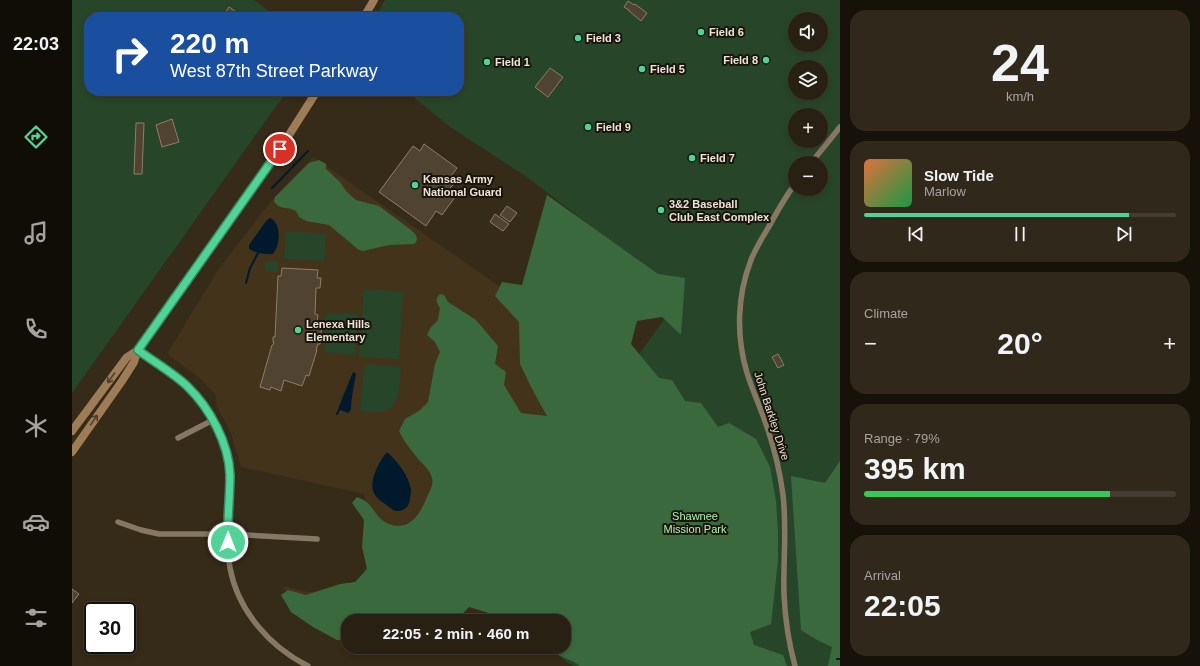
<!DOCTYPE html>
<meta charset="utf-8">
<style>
body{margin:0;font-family:Helvetica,sans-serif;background:#30281b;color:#f1f3f6;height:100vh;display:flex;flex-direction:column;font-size:15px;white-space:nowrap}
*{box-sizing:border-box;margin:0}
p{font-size:13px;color:#a5a39f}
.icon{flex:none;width:22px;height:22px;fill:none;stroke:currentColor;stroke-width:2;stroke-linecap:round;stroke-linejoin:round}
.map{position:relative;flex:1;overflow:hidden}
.sheet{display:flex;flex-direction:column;gap:10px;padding:10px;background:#16120a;width:360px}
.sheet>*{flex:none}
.guide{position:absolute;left:12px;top:12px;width:380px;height:84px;border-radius:16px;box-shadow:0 2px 6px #0003,0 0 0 1px #443e32;background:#1a4fa0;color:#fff;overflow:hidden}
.fabs{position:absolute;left:716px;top:12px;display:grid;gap:8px}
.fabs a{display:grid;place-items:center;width:40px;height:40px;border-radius:50%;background:#282012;box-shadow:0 2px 6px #0003,0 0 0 1px #443e32;font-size:20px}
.speed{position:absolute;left:12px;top:602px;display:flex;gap:8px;font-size:20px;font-weight:700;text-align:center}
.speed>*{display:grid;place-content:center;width:52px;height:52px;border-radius:50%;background:#282012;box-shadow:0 2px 6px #0003,0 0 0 1px #443e32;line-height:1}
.speed .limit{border:2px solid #111;border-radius:6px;background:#fff;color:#111}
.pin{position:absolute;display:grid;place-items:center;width:34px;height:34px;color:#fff;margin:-17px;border:2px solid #fff;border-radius:50%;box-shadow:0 1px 4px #0007}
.me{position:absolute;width:44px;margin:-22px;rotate:1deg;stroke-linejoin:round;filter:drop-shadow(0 0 3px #0008)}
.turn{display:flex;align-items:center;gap:14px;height:84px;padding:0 20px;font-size:18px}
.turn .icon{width:52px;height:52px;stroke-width:2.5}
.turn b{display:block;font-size:28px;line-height:34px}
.big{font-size:30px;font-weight:700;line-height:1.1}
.sheet .widget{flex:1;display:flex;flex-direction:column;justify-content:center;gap:6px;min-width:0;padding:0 14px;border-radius:16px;background:#30281b}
.sheet .dial{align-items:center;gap:0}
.dial b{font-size:52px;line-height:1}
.song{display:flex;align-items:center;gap:12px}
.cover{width:48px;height:48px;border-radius:6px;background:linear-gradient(135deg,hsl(20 70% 55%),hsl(140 70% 35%))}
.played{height:4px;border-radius:2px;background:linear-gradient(90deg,#51d398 85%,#443e32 85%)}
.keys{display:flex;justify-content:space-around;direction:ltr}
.heat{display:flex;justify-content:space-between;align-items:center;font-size:22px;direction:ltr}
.charge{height:6px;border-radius:3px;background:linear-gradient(90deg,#34c759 79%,#443e32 0)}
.trip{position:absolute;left:269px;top:614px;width:230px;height:40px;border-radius:16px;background:#282012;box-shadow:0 2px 6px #0003,0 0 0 1px #443e32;font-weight:700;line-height:40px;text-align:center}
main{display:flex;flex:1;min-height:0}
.dock{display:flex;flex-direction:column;width:72px;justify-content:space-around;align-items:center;background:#100d07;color:#a5a39f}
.dock .icon{width:28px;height:28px}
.dock .current{color:#51d398}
.dock b{font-size:18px;color:#f1f3f6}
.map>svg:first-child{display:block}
.built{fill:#43331b}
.green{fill:#274629;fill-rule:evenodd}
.forest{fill:#3b693e}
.water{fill:#00192c}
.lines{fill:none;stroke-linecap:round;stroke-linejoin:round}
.stream{stroke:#00192c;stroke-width:2}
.building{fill:#514331;stroke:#8d7e6a}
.street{stroke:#877864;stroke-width:5.5}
.secondary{stroke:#9d7c57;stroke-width:8}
.oneway{stroke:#4e3e2a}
.route-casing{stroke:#358963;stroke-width:10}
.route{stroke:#51d398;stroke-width:7}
.poi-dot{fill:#51d398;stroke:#19140c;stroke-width:1.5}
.labels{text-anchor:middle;stroke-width:4;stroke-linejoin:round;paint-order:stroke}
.poi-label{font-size:11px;font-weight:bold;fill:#ece4d9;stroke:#19140c;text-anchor:start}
.street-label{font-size:11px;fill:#ece4d9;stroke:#19140c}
.park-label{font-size:11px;fill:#aff5b2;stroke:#19140c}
</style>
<main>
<nav class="dock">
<b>22:03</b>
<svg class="icon current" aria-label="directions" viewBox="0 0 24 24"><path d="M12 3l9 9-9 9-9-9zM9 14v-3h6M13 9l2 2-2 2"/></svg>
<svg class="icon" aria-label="music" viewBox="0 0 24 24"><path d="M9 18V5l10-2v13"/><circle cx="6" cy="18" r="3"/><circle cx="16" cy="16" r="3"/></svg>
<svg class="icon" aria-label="phone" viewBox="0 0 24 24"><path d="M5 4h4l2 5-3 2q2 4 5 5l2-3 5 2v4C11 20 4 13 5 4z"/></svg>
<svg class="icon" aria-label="climate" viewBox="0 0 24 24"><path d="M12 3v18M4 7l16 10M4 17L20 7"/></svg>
<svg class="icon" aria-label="car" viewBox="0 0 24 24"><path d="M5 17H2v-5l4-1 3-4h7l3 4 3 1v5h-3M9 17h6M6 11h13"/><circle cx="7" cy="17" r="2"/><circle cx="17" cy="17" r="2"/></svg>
<svg class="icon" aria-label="filters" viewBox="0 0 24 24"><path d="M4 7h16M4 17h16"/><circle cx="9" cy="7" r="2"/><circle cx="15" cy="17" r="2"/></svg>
</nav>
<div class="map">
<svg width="768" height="666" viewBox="0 0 768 666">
<rect width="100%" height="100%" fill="#362a18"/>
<!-- built -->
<polygon class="built" points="241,157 553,373 276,621 223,608 211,586 235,592 270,591 288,583 298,555 302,528 292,494 169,467 159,433 144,405 144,396 129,379 95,354 147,268 201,199"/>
<!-- green -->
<g class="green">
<polygon points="0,0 182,0 205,17 17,17 17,91 215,91 0,393"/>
<path d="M313,0H768V666H501L475,647H492V621L397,590L609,296L455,177L378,127L338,94L335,91H387V17H303ZM723,19H749V45H723ZM723,67H749V93H723ZM723,115H749V141H723ZM723,163H749V189H723Z"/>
<polygon points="214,231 254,234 252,261 212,259"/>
<polygon points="194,261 206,262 206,272 193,271"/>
<polygon points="292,289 331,292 327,359 287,357"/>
<polygon points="253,313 286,314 283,355 253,352"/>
<path d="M297,364L329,367C327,385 330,412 304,412C299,412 294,411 288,411L292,367Z"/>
</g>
<!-- forest -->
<g class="forest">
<path d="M247,160L254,164V169L268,182L274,191L284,200L307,206L339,230L344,235L345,239L344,242L342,244L317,245L291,251L287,250L257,225L234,221L227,217C224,203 207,213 202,201L203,197L237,163Z"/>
<path d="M475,195L586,274L613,278L609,335L590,317L565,321L559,344L587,378L600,380L613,401L629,403L646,427L657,423L684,439L698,467L704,501L706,533V560L699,624L678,632L682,645L711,655L715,666H508L502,662L468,647H492V621H431L423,615L397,607L384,621H276V641L265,640L241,627L219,612L209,595L216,590L234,595L268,584L283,582L295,569L290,547L292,520L280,503L285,497C287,498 291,499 293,501C303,508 304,519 317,524C339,532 349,512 356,495C358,490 362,484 360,478C358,471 353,466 348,461C340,451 332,442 327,431L333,419L347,411L356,402L363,364L368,352L363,342L355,335L359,327L366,320L368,308C364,302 363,299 368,294L372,295L376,302L404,320L426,346L423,364L434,372L432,385L449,413L475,416L460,389L448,364L447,322L423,296L430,282L450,285Z"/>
<polygon points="768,461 768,666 756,666 760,647 745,640 729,630 719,476 753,483"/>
</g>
<!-- water -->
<g class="water">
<path d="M198,218C200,219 202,220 203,222C209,230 207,247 201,254C192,255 185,253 177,249V245L194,221Z"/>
<path d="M281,372L283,373L284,374C282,385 279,399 279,410L276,413L266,409Z"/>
<path d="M314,453H316C326,462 337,476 339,490C339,493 338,496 338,499C337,506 334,510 326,511C321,511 317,507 313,504C309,501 304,498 302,493C296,482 307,462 314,453Z"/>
</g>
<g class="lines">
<!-- stream -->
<g class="stream">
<polyline points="200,188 236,151"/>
<polyline points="174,283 178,268 186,253"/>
<polyline points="265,414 267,410"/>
<polyline points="765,659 768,659"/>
</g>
</g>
<!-- building -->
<g class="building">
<polygon points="556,1 562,5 563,4 575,13 569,21 557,11 557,10 552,7"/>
<polygon points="157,7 163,11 158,17 150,17"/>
<polygon points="478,68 491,77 476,97 463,87"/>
<polygon points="100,119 107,142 90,147 84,125"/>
<polygon points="64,123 72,123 70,174 62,174"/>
<polygon points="352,144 385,168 373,184 375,185 378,181 382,184 378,188 386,193 370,215 364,211 354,226 307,192 341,146 348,151"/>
<polygon points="435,206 445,213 438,222 428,215"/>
<polygon points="423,214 437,224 431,231 418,222"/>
<polygon points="210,268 246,270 245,278 249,278 248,288 244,288 243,314 246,315 245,323 250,323 248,344 246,344 244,350 245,350 237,376 234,375 230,386 212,380 209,391 199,387 198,390 188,387 200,345 201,345 202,342 201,342 201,337 203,337 206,276 209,276"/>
<polygon points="706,354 712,365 706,368 700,357"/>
<polygon points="0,589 7,594 0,603"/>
</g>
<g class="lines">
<!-- street -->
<g class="street">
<polyline points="739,163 768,127"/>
<path d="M723,184C714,196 706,210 699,223C692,235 684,247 679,260C665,296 664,336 675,373C681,392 690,411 696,430C703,451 708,472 711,495C715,528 711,561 712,594C713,617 717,644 723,666"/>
<path d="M66,350C101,375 130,392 148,433C162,466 156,500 156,535C156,546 156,557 158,568C166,611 198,647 236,666"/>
<polyline points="106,438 141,420"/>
<polyline points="46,522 69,530 87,534 156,534 245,539"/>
</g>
<!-- secondary -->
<g class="secondary">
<polyline points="292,17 302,0"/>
<polyline points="0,431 55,357 66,350"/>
<polyline points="0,452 50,381 62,362 66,350 208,149 245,91"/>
</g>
</g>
<!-- one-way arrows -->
<defs><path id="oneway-shaft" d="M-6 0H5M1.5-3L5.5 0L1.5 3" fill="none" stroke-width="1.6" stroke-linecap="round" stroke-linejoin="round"/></defs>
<g class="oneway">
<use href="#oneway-shaft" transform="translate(39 378) rotate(126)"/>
<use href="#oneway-shaft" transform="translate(22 420) rotate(-55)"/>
</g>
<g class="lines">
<defs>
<path id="route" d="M156,542C155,520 158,497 158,475C157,444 138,408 115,386C101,373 82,362 66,350L208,149"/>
</defs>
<!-- route casing -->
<use href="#route" class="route-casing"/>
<!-- route -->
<use href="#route" class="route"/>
</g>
<!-- markers -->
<g class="poi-dot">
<circle cx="629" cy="32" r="4"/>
<circle cx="506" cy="38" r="4"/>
<circle cx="694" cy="60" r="4"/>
<circle cx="415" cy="62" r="4"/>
<circle cx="570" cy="69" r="4"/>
<circle cx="516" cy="127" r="4"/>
<circle cx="620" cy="158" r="4"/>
<circle cx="343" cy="185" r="4"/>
<circle cx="589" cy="210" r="4"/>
<circle cx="226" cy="330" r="4"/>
</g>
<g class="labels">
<!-- poi labels -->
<g class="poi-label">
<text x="637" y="36">Field 6</text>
<text x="514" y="42">Field 3</text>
<text x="686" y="64" text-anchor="end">Field 8</text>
<text x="423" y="66">Field 1</text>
<text x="578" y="73">Field 5</text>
<text x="524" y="131">Field 9</text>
<text x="628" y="162">Field 7</text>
<text x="351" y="183">Kansas Army<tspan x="351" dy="13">National Guard</tspan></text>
<text x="597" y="208">3&amp;2 Baseball<tspan x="597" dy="13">Club East Complex</tspan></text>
<text x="234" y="328">Lenexa Hills<tspan x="234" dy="13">Elementary</tspan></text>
</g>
<!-- street labels -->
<g class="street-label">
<text transform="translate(700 416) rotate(72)" y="4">John Barkley Drive</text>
</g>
<!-- park labels -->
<g class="park-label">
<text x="623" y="520">Shawnee<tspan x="623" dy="13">Mission Park</tspan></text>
</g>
</g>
</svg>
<div class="fabs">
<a><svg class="icon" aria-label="sound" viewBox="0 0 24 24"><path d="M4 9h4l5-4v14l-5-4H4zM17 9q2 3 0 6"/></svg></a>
<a><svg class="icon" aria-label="layers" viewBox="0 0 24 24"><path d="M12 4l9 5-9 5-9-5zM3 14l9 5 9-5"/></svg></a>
<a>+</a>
<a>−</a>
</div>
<div class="speed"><div class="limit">30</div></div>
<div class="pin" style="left:208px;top:149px;background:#d93025"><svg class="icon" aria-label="arrive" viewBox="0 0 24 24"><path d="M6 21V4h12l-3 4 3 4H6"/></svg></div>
<svg class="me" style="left:156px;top:542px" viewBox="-20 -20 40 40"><circle r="17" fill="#51d398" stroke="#fff" stroke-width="3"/><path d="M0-11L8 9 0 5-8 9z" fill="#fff"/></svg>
<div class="trip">22:05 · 2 min · 460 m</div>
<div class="guide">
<div class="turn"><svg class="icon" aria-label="right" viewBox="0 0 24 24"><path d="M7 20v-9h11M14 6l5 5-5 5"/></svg><div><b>220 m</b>West 87th Street Parkway</div></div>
</div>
</div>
<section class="sheet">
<div class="widget dial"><b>24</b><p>km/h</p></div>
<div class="widget">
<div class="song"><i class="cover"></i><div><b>Slow Tide</b><p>Marlow</p></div></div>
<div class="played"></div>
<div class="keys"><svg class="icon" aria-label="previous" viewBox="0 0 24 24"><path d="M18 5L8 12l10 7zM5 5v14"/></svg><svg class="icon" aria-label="pause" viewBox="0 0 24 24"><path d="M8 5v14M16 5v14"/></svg><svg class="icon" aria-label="next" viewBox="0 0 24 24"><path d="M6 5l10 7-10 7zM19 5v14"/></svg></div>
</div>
<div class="widget"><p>Climate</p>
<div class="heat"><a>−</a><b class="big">20°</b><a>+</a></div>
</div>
<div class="widget"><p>Range · 79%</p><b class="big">395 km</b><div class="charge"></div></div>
<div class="widget"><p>Arrival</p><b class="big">22:05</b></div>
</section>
</main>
